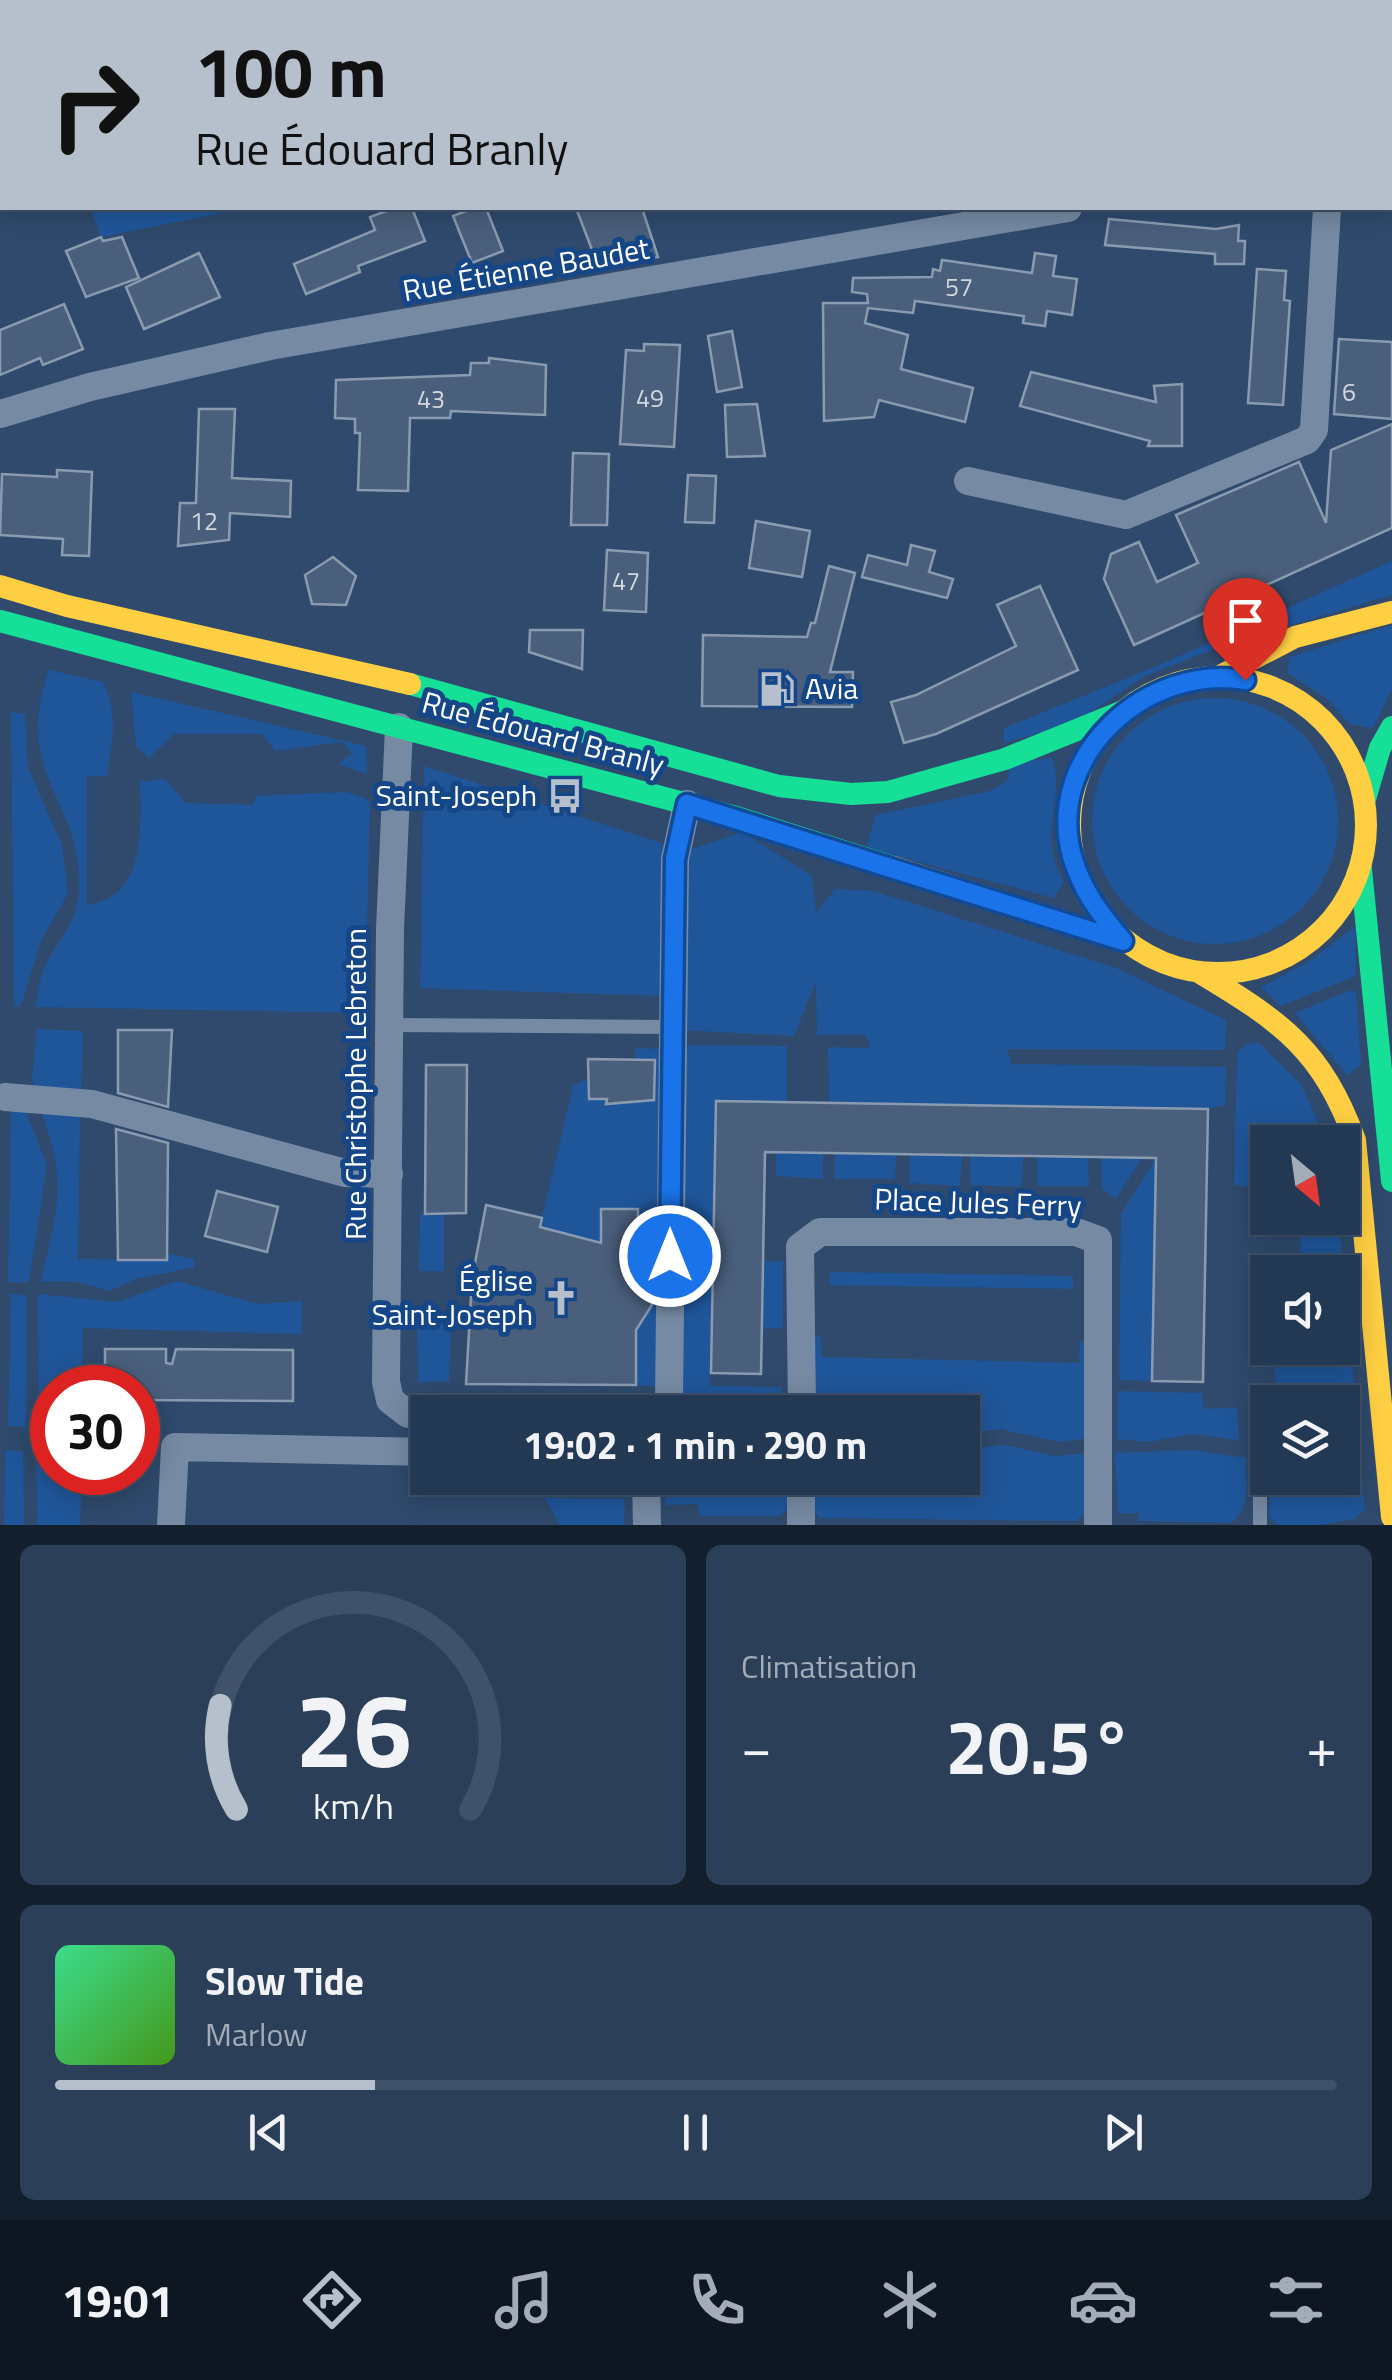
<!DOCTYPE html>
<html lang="fr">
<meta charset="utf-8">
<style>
body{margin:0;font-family:"Titillium Web",sans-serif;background:#2b3f59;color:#f1f3f6;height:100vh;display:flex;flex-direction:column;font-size:38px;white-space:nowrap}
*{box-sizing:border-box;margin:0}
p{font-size:32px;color:#a3acb8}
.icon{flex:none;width:55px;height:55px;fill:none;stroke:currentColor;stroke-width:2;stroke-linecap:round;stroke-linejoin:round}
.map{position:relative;height:1525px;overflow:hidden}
.panel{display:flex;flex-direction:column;gap:20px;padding:20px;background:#131f2d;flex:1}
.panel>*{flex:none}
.guide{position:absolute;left:0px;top:0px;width:1392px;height:210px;box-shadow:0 5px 25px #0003,0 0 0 2px #405269;background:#b6c0cc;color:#111;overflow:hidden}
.needle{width:65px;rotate:151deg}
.tools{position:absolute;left:1250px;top:1125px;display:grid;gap:20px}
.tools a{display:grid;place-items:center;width:110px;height:110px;border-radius:0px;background:#233852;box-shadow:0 5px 25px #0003,0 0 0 2px #405269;font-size:50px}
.speed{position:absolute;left:30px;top:1365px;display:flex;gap:20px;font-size:50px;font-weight:700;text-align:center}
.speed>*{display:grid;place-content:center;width:130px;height:130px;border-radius:50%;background:#233852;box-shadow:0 5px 25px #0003,0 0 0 2px #405269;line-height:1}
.speed .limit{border:15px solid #d22;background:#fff;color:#111}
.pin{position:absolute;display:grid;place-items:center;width:85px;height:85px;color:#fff;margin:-102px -42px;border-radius:50% 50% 50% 0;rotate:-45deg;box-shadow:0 0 10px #0007}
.pin .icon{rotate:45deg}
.me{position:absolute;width:110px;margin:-55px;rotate:0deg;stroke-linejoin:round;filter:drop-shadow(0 0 8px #0008)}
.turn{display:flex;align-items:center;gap:35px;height:210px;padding:0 30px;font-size:45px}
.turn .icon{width:130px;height:130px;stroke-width:2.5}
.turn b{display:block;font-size:70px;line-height:85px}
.big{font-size:75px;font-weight:700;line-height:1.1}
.panel .widget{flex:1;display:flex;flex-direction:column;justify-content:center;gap:15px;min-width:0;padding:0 35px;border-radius:15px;background:#2b3f59}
.panel .dial{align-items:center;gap:0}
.dial svg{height:260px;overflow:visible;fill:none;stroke:#405269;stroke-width:7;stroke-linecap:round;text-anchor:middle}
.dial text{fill:#f1f3f6;stroke:none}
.song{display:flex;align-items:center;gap:30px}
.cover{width:120px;height:120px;border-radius:15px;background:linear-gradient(135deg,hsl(150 70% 55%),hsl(100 70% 35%))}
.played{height:10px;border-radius:5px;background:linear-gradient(90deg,#b6c0cc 25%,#405269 25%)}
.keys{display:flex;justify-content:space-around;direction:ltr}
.heat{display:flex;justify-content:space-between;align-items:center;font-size:55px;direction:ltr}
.panel .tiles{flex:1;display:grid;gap:20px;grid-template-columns:1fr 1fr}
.widget:last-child{grid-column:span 2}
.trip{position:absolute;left:410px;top:1395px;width:570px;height:100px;border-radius:0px;background:#233852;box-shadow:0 5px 25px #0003,0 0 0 2px #405269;font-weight:700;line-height:100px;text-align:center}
.dock{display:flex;height:160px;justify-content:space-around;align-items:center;background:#0e1621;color:#a3acb8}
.dock .icon{width:70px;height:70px}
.dock .current{color:#b6c0cc}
.dock b{font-size:45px;color:#f1f3f6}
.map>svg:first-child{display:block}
.green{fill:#1f569a}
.building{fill:#4a5f7c;stroke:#8a9bb0;stroke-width:2.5}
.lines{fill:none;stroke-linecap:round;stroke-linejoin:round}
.lane{stroke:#768aa3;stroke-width:14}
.street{stroke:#768aa3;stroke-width:28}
.fast{stroke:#16e098;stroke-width:22}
.slow{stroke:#ffcf43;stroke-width:22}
.route-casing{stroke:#114b97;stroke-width:25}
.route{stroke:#1a73e8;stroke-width:18}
.labels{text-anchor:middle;stroke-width:10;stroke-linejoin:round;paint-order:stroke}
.number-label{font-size:25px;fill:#d2d7de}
.street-label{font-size:30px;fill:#fff;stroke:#154687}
.poi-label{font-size:30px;fill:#fff;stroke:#154687;text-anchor:end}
</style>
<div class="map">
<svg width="1392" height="1525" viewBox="0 0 1392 1525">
<rect width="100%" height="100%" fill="#2f4a6d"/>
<!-- green -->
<g class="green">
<polygon points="0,0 413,0 414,2 2,2 2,12"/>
<polygon points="91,208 248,208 101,237"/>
<polygon points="1392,561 1392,595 1227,644 1145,676 1076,722 1004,743 1004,728 1157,666"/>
<polygon points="1392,625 1392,690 1373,728 1350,724 1327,699 1288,673 1289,657"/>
<path d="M49,670L103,682C119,713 112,743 107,776H87V905C146,898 141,828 140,782L165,779L186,803L252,805L257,796L346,792L370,800L365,1013L35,1007C38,995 39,981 44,969C55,943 77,923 79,893C85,801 11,778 49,670Z"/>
<polygon points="131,692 366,746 367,774 338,764 352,754 342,742 275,751 262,734 174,734 149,758 136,746"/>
<circle cx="1215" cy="821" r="123"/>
<polygon points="11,712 25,714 28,768 62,845 68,893 41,941 21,1005 14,1007"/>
<path d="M1052,758C1067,797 1035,835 1064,881L1054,898L866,848L876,815L990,791L1008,780L1010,763Z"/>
<polygon points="424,766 673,847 664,996 420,988"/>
<polygon points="742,832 812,876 816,913 835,889 874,891 1116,968 1226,1020 1225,1050 1007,1049 1012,1064 1226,1067 1225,1105 1208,1109 829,1103 828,1047 870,1048 866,1035 817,1035 816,981 794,1036 682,1030 689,850"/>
<polygon points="1355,927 1356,976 1281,1006 1261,987 1308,962"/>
<polygon points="1348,991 1356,991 1361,1065 1347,1075 1295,1013"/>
<polygon points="37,1029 83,1031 81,1099 37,1097 32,1078"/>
<polygon points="1258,1042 1301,1084 1327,1142 1268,1142 1267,1165 1255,1165 1254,1187 1234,1185 1237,1053 1245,1045"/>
<polygon points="679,1045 787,1046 787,1102 716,1101 710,1386 782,1387 783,1412 672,1412"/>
<polygon points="635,1048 665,1049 661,1387 636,1385 636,1329 652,1305 649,1286 637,1270 638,1209 601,1209 601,1243 540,1227 573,1086 588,1078 589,1098 607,1099 607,1104 654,1100 655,1061 636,1060"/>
<polygon points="25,1109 47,1165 29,1282 8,1282 11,1112"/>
<path d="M41,1111L80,1112L78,1259L167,1260L169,1254L194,1259V1267L136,1279L110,1291L78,1282L41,1281C57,1210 68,1182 41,1111Z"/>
<polygon points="776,1152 823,1153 823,1179 776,1176"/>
<polygon points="835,1153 896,1154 895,1179 834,1179"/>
<polygon points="910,1154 962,1155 960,1186 909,1183"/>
<polygon points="970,1155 1023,1156 1022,1187 970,1185"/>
<polygon points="1037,1156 1088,1157 1089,1186 1037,1186"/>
<polygon points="1101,1157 1142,1158 1116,1199 1102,1189"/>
<polygon points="1156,1158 1152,1381 1119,1380 1121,1214"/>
<polygon points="420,1214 444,1214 444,1271 419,1271"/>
<polygon points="1301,1218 1339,1218 1359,1440 1343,1445 1342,1402 1276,1402 1275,1362 1298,1362 1299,1348 1342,1348 1342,1272 1300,1272"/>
<polygon points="783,1261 783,1328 762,1329 763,1262"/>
<polygon points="830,1272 1073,1276 1073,1289 830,1285"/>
<polygon points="177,1281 258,1304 302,1301 302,1334 83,1328 82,1387 52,1388 52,1428 39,1427 38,1294 117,1302"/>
<polygon points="11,1294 27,1296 26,1427 8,1426"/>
<polygon points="444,1315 445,1323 451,1324 449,1381 418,1382 417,1317"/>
<polygon points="820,1335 822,1357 1079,1363 1080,1340 1085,1343 1088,1438 1060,1442 999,1429 963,1435 962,1412 811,1412 811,1341"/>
<polygon points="1118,1391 1202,1393 1204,1409 1237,1407 1239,1440 1193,1434 1149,1442 1117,1439"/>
<polygon points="1004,1445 1055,1456 1088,1453 1087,1513 1075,1521 819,1518 810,1505 810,1478 962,1478 963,1450"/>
<polygon points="36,1449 52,1451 52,1472 82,1473 80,1525 37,1525"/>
<path d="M1193,1450L1246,1458C1245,1481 1252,1511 1230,1523L1139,1521L1138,1513L1118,1514L1115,1453Z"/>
<polygon points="5,1451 23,1451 24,1525 4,1525"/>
<polygon points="1360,1455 1365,1510 1354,1519 1320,1525 1278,1525 1269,1517 1270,1478 1342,1478 1343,1459"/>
<polygon points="666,1478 790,1478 791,1505 780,1516 700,1516 697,1504 665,1505"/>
<polygon points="545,1498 625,1499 624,1525 560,1525"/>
</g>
<!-- building -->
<g class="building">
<polygon points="395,208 412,208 425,241 358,266 360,272 306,294 294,264 375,230 370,217"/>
<polygon points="474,208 486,208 503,251 472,263 453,216"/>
<polygon points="576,208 642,208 658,257 599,268"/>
<polygon points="1109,219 1216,229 1239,225 1238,241 1245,241 1244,264 1215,264 1215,254 1105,245"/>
<polygon points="101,237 103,241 122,237 139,278 86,297 66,251"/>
<polygon points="199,253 220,297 144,329 126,287"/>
<polygon points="1035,253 1056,256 1053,276 1077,279 1072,315 1047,311 1045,326 1023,323 1024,316 915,301 913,313 868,308 865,323 908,335 901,369 973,388 965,422 879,400 874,417 824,421 823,303 868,303 867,294 852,292 853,278 932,277 933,269 940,271 942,260 1032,273"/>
<polygon points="1257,269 1286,271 1284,300 1290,301 1283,405 1248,403"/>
<polygon points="64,304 83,349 43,365 40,358 0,375 0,330"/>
<polygon points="732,331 742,387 717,392 708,336"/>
<polygon points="1339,339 1392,342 1392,419 1334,414"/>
<polygon points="644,344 680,345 674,447 620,444 626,350 644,351"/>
<polygon points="489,358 546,365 545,415 451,411 450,418 410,418 408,491 358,490 360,433 355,433 355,419 335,418 336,380 470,375 471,363 489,363"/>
<polygon points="1031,372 1156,402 1154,386 1182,384 1182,446 1148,446 1150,441 1020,406"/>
<polygon points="757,404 765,456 727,457 725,405"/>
<polygon points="199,409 235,409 232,478 291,481 290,517 230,513 229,540 178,546 180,503 196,503"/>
<polygon points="1392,424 1392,528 1134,645 1104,579 1111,554 1139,542 1157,582 1198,563 1176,515 1299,462 1326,523 1331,450"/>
<polygon points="573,453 609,454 607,525 571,525"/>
<polygon points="57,470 92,472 89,556 62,555 63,539 0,535 2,474 57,477"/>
<polygon points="688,475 716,476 714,523 685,522"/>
<polygon points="756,521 810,531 802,577 749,568"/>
<polygon points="911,545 935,551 929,572 953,579 947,598 862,577 868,555 907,565"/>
<polygon points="607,550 648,553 646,612 604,610"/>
<polygon points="333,557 356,576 346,605 312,604 305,575"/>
<polygon points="829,566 855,573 830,672 853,672 852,707 702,706 703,635 807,637 811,623 815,623"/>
<polygon points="1040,586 1078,670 936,734 904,743 891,702 916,695 1016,646 997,605"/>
<polygon points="530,630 583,630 582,669 529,652"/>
<polygon points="118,1030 172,1030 168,1107 118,1093"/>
<polygon points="588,1059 655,1060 654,1100 606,1104 607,1099 589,1099"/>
<polygon points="426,1065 467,1065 466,1213 425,1214"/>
<polygon points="716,1101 1208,1109 1203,1382 1152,1381 1156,1158 765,1152 761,1374 711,1373"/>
<polygon points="116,1129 168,1143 167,1260 118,1260"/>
<polygon points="217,1191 278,1207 267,1252 205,1236"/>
<polygon points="486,1205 542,1218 540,1227 601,1243 601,1209 638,1209 637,1270 649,1286 652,1305 636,1330 636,1385 466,1384 472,1279"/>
<polygon points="105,1349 166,1349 166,1363 172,1364 176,1349 293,1350 293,1401 138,1400 138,1388 105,1388"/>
</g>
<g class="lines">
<!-- lane -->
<g class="lane">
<polyline points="390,1025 672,1027"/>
<polyline points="1260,1525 1260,1398"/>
</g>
<!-- street -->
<g class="street">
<polyline points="1390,184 1392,183"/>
<polyline points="0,414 90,387 270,346 1068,208"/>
<polyline points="968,481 1126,515 1307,440 1314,430 1327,208"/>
<polyline points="399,727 390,929 386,1382 390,1400 408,1414 428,1414"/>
<polyline points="5,1097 92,1104 345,1173 389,1174"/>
<polyline points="659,1412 669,1400 675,859 687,804"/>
<polyline points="802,1412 800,1247 820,1232 1076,1232 1098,1240 1098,1525"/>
<polyline points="646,1478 647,1525"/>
<polyline points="171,1525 175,1447 428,1452"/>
<polyline points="801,1525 801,1478"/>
</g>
<!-- fast -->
<g class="fast">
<polyline points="0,621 736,817 893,867"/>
<polyline points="410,684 779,786 851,794 888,792 1005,759 1121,712"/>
<polyline points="1365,799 1380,748 1392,727"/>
<polyline points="1361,869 1392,1181"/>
</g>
<!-- slow -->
<g class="slow">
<polyline points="0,586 67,606 410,684"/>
<polyline points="1220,676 1295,637 1392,612"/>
<circle cx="1218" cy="825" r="148"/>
<polyline points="893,867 1123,941"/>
<path d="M1202,974C1282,1022 1322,1050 1355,1140L1392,1517"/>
</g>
</g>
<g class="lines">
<defs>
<path id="route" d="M670,1256L675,859L687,804L1123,941C1100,914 1082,891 1072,856C1044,754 1149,663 1245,680"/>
</defs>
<!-- route casing -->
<use href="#route" class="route-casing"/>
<!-- route -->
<use href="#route" class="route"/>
</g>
<!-- icons -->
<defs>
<symbol id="fuel-bare" viewBox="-9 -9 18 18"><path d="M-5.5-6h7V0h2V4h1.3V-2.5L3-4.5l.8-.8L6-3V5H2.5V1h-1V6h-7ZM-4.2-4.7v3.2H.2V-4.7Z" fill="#b6c0cc" stroke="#154687" stroke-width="2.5" paint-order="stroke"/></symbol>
<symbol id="bus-bare" viewBox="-9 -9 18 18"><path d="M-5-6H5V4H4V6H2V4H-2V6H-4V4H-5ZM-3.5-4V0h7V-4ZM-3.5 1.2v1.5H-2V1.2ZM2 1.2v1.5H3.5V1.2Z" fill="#b6c0cc" stroke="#154687" stroke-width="2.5" paint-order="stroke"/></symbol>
<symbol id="church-bare" viewBox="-9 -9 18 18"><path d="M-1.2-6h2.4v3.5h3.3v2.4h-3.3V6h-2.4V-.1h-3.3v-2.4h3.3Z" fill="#b6c0cc" stroke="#154687" stroke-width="2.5" paint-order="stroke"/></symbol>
</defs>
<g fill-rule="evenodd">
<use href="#fuel-bare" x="752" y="664" width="50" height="50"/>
<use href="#bus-bare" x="540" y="771" width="50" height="50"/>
<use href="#church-bare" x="536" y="1273" width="50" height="50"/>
</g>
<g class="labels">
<!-- number labels -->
<g class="number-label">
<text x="959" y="296">57</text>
<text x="1349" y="401">6</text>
<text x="650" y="407">49</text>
<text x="431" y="408">43</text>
<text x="204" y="530">12</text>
<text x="626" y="590">47</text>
</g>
<!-- street labels -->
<g class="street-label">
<text transform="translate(526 270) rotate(-10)" y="10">Rue Étienne Baudet</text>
<text transform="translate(543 734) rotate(15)" y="10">Rue Édouard Branly</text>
<text transform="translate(356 1084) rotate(-90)" y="10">Rue Christophe Lebreton</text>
<text transform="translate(978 1203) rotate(2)" y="10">Place Jules Ferry</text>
</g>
<!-- poi labels -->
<g class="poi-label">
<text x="805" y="699" text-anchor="start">Avia</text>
<text x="537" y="806">Saint-Joseph</text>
<text x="533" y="1291">Église<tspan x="533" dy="34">Saint-Joseph</tspan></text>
</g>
</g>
</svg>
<div class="tools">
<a><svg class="needle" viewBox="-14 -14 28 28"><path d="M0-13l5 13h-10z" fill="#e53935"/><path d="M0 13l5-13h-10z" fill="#a3acb8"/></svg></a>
<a><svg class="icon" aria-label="sound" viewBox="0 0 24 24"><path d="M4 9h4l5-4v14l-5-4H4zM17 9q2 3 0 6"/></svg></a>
<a><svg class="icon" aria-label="layers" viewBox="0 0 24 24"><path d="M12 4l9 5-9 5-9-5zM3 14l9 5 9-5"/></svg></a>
</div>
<div class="speed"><div class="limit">30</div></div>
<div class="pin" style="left:1245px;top:680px;background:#d93025"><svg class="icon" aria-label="arrive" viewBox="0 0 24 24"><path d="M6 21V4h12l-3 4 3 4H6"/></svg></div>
<svg class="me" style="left:670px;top:1256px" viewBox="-20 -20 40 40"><circle r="17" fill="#1a73e8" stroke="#fff" stroke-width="3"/><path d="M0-11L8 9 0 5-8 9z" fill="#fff"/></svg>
<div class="trip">19:02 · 1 min · 290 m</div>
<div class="guide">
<div class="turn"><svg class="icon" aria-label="right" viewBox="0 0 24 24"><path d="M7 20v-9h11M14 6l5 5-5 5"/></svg><div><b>100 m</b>Rue Édouard Branly</div></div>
</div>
</div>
<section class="panel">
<div class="tiles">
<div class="widget dial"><svg viewBox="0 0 100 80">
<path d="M14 69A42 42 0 1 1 86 69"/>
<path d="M14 69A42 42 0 0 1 9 37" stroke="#b6c0cc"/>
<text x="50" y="56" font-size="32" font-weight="700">26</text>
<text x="50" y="72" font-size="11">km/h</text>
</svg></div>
<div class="widget"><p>Climatisation</p>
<div class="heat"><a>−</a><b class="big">20.5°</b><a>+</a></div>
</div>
<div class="widget">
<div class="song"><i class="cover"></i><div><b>Slow Tide</b><p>Marlow</p></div></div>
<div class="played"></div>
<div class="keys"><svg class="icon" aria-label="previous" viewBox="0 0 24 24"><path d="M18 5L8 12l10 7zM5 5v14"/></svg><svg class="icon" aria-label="pause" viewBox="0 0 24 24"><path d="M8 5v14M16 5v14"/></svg><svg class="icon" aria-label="next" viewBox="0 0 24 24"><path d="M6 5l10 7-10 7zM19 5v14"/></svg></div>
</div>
</div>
</section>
<nav class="dock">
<b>19:01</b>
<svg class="icon current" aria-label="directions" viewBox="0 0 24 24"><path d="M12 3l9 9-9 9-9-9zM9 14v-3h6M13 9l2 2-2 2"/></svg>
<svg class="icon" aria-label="music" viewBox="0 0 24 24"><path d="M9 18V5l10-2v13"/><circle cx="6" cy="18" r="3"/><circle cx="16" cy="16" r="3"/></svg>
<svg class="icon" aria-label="phone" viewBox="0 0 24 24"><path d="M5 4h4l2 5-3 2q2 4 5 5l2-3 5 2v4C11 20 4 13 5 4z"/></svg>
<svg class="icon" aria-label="climate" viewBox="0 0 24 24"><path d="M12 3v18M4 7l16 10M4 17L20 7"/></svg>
<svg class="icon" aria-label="car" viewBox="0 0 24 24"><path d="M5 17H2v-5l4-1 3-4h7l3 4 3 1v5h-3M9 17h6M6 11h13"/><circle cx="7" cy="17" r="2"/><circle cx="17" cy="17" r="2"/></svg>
<svg class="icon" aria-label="filters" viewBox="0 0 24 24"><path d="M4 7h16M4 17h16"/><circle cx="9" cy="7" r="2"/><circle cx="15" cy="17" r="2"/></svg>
</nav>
